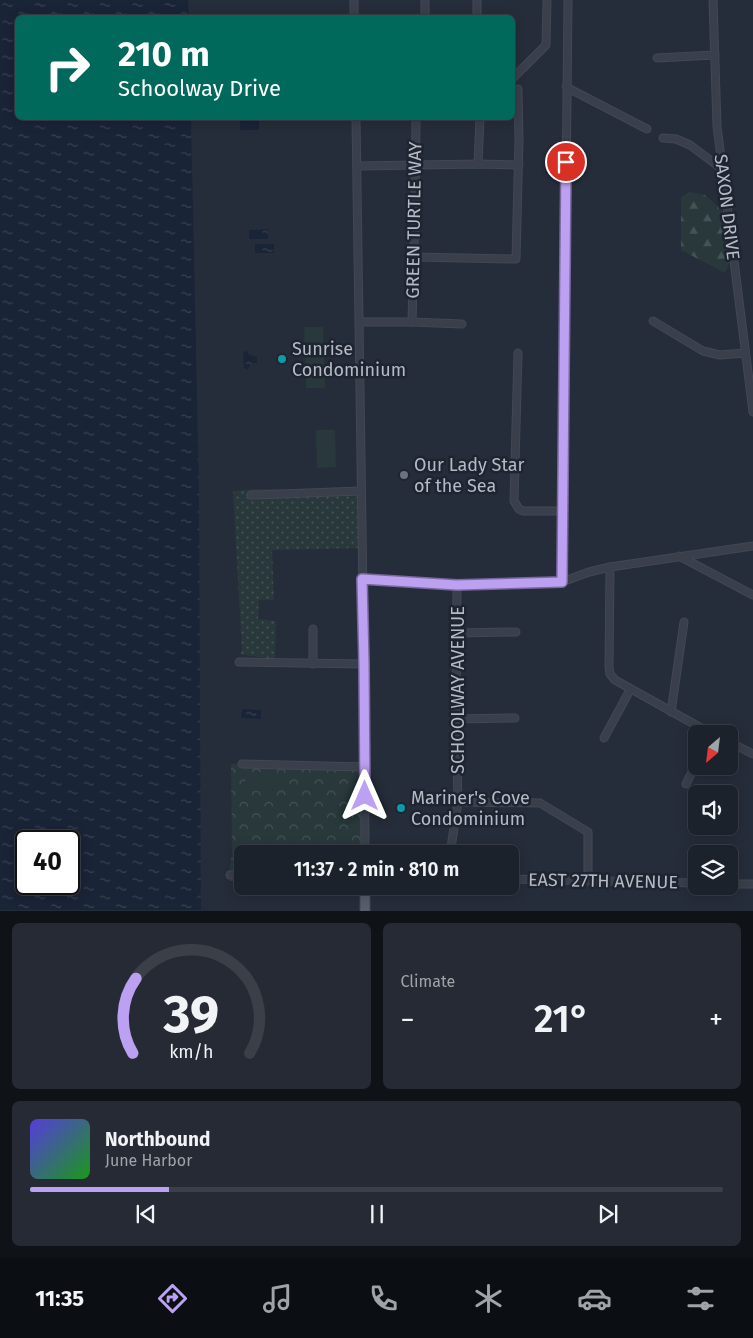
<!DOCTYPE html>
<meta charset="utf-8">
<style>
body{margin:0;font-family:"Fira Sans",sans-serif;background:#252a34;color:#f1f3f6;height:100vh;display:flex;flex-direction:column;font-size:19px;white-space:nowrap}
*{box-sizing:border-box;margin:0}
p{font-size:16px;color:#a0a4a9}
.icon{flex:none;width:28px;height:28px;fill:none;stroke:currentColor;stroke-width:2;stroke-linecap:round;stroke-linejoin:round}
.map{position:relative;height:911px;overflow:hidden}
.panel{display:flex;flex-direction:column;gap:12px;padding:12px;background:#0f1318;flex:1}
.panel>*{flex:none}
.top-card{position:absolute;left:15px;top:15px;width:500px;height:105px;border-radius:8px;box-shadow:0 2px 12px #0003,0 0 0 1px #3a3f48;background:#00695c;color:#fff;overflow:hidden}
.needle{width:32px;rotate:208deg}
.buttons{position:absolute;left:688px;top:725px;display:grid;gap:10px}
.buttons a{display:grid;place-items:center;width:50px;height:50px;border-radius:8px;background:#1c222c;box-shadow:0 2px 12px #0003,0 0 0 1px #3a3f48;font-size:25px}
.speed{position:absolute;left:15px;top:830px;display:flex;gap:10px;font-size:25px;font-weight:700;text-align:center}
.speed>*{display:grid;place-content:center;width:65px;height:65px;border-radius:50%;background:#1c222c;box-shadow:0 2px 12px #0003,0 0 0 1px #3a3f48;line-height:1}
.speed .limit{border:2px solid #111;border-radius:8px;background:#fff;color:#111}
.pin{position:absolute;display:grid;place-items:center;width:42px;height:42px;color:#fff;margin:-21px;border:2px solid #fff;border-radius:50%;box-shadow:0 1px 5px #0007}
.me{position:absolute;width:55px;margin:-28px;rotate:0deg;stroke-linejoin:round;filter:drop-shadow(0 0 4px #0008)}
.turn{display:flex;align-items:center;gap:18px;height:105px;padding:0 20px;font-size:22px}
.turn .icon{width:65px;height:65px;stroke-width:2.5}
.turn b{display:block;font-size:35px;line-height:42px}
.big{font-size:38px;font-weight:600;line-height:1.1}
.panel .tile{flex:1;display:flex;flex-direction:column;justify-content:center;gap:8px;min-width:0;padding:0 18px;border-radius:8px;background:#252a34}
.panel .dial{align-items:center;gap:0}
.dial svg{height:130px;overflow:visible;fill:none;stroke:#3a3f48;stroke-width:7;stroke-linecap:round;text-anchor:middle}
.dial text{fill:#f1f3f6;stroke:none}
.song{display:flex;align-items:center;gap:15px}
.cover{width:60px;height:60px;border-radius:8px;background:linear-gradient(135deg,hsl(250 70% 55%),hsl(120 70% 35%))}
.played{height:5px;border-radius:2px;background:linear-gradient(90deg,#bca0f2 20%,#3a3f48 20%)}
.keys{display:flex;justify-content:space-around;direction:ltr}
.heat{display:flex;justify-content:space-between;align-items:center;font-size:28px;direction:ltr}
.panel .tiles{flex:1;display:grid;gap:12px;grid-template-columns:1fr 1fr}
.tile:last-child{grid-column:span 2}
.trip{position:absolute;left:234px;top:845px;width:285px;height:50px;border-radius:8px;background:#1c222c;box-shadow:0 2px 12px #0003,0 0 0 1px #3a3f48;font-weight:600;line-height:50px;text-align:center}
.tab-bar{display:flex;height:80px;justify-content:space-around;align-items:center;background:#0b0e12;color:#a0a4a9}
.tab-bar .icon{width:35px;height:35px}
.tab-bar .selected{color:#bca0f2}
.tab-bar b{font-size:22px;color:#f1f3f6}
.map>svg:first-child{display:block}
.grass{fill:url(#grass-dots)}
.forest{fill:url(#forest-firs)}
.park{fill:url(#park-crowns)}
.pitch{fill:#28383b}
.water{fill:url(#water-ripples);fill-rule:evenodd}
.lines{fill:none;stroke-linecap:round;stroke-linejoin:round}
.minor-casing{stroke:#424854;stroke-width:9}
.major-casing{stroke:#424854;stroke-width:11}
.minor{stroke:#393f4b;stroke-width:7}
.major{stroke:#585e6b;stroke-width:9}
.route-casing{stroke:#7a689d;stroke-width:12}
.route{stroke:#bca0f2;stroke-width:9}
.culture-dot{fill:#0f9aa8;stroke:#1e2530;stroke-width:2}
.worship-dot{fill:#6b7280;stroke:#1e2530;stroke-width:2}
.labels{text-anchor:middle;stroke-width:5;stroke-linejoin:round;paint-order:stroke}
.street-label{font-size:18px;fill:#b5bbc6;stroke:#1e2530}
.poi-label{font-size:18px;fill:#b5bbc6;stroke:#1e2530;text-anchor:start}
</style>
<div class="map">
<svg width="753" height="911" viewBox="0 0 753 911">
<defs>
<pattern id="grass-dots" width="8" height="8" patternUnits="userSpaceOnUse" patternTransform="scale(1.25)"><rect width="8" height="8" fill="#28383b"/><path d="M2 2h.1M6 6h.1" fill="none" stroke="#455356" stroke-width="1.8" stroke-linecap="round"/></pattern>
<pattern id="forest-firs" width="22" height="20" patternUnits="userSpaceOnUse" patternTransform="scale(1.25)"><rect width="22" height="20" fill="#28383b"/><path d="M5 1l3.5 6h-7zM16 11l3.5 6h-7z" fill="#455356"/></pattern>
<pattern id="park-crowns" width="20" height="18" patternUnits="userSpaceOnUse" patternTransform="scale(1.25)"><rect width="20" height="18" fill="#28383b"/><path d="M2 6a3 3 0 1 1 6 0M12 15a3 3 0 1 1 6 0" fill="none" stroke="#455356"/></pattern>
<pattern id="water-ripples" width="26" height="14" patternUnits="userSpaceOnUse" patternTransform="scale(1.25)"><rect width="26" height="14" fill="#1a2437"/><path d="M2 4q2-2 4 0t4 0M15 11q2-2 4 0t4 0" fill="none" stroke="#394252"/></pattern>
</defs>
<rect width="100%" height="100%" fill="#262d3a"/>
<!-- grass -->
<polygon class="grass" points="256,489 358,491 359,548 272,550 274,600 259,600 258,619 276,621 275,659 238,654 241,653 242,650 233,491"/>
<!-- forest -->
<polygon class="forest" points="689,192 705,195 724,212 730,262 725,273 681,250 681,198"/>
<!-- park -->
<polygon class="park" points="361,761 361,854 242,854 242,881 230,881 230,865 232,854 231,764 322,764"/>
<!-- pitch -->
<g class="pitch">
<polygon points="304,327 323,327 325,388 306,388"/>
<polygon points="316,430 335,430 336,467 317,468"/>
<polygon points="245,772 273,772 274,790 246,791"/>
</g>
<!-- water -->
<g class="water">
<path d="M0,0H188L189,17L18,18V118H191L199,485L201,910H0ZM69,841V884H26V841Z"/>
<rect x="240" y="121" width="19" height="9"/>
<polygon points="268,229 268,239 249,239 249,230"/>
<rect x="255" y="244" width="19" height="9"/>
<polygon points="247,351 249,355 257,357 257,363 250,365 248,370 244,368 243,352"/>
<polygon points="242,709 261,710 261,719 241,718"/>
</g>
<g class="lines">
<defs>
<g id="minor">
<polyline points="354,0 354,18"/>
<polyline points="425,0 425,18"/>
<polyline points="713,0 717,126 753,412"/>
<polyline points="477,18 477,0"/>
<polyline points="657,58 715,55"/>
<polyline points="512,79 546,45 547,0"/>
<polyline points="566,87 647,129"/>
<polyline points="356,118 364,664 365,854"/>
<polyline points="663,138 676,139 690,145 722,169"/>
<polyline points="478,164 480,118"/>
<polyline points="357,166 478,164 519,165"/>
<polyline points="414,257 516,259 519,140 518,89"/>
<polyline points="653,321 703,351 720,355 745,353"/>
<polyline points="359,322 412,322 462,324"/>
<polyline points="412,322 415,212 416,118"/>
<polyline points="518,353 514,501 519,509 523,511 563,511"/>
<polyline points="251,495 361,491"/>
<polyline points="679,556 753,595"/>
<polyline points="610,567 609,667 610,674 615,680 712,734"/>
<polyline points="362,579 457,585 562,582 589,572 610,567 753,546"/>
<polyline points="562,582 568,0"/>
<polyline points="457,633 516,632"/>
<polyline points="239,662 364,664"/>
<polyline points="313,664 313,629"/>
<polyline points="671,712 684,622"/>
<polyline points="456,719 515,718"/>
<polyline points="604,738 630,690"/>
<polyline points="729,742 753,754"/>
<polyline points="242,764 364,767"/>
<polyline points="686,784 696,764"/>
<polyline points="458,802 540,803 588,832 588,881"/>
<polyline points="450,854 458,802 456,719 457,585"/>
<polyline points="230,875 242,875"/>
<polyline points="510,879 696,883"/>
<polyline points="729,884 753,884"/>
</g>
<polyline id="major" points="365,886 365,911"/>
</defs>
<!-- minor casing -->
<use href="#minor" class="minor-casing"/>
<!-- major casing -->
<use href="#major" class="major-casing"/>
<!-- minor -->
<use href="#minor" class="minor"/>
<!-- major -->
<use href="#major" class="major"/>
</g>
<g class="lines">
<defs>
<polyline id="route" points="365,796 364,664 362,579 457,585 562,582 566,162"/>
</defs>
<!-- route casing -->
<use href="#route" class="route-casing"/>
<!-- route -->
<use href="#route" class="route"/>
</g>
<!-- markers -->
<g class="culture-dot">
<circle cx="282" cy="359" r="5"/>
<circle cx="401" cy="808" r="5"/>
</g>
<circle class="worship-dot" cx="404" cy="475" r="5"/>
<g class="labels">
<!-- street labels -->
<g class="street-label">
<text transform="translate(727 207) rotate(83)" y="6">SAXON DRIVE</text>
<text transform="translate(414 220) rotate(-89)" y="6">GREEN TURTLE WAY</text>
<text transform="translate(458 690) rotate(-90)" y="6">SCHOOLWAY AVENUE</text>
<text transform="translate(603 881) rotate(1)" y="6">EAST 27TH AVENUE</text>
</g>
<!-- poi labels -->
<g class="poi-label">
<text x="292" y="355">Sunrise<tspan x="292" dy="21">Condominium</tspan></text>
<text x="414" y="471">Our Lady Star<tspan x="414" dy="21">of the Sea</tspan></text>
<text x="411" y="804">Mariner's Cove<tspan x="411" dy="21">Condominium</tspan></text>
</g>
</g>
</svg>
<div class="buttons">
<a><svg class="needle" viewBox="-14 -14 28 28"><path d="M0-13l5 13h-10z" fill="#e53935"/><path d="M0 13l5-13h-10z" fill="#a0a4a9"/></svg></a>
<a><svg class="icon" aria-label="sound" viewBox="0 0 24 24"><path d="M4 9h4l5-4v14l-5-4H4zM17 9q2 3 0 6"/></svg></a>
<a><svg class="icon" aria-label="layers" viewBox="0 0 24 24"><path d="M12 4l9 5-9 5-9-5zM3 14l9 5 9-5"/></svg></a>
</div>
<div class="speed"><div class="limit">40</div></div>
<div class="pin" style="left:566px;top:162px;background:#d93025"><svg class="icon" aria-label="arrive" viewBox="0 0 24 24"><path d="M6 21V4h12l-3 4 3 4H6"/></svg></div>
<svg class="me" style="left:365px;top:796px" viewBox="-20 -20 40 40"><path d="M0-17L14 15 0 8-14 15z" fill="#bca0f2" stroke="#fff" stroke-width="4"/></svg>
<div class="trip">11:37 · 2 min · 810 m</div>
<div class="top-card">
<div class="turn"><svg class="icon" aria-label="right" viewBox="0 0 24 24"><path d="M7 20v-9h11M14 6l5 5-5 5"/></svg><div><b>210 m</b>Schoolway Drive</div></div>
</div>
</div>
<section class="panel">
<div class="tiles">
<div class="tile dial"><svg viewBox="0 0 100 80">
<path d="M14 69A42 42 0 1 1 86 69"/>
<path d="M14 69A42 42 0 0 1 16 23" stroke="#bca0f2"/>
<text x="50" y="56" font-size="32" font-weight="700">39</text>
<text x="50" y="72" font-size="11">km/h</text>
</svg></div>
<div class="tile"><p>Climate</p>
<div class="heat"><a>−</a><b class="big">21°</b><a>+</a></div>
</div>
<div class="tile">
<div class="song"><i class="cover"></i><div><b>Northbound</b><p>June Harbor</p></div></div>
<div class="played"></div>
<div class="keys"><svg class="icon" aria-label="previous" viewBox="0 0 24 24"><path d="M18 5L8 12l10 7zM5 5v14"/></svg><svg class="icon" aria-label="pause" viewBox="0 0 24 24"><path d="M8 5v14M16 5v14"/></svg><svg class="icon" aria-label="next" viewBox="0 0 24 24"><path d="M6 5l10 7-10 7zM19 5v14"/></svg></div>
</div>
</div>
</section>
<nav class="tab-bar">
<b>11:35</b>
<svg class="icon selected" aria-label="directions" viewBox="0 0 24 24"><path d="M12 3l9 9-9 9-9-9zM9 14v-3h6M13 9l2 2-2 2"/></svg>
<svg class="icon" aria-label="music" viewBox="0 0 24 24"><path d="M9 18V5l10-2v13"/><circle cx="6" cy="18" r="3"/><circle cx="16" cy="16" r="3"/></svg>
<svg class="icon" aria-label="phone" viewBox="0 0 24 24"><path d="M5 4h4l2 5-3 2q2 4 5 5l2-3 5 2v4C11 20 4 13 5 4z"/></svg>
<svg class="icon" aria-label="climate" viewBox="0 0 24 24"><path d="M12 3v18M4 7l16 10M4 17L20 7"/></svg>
<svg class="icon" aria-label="car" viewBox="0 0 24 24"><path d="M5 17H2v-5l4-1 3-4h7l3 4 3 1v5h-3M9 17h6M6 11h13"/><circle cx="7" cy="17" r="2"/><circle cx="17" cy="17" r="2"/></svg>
<svg class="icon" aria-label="filters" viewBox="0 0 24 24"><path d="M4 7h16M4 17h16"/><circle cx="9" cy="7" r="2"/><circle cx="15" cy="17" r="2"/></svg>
</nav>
